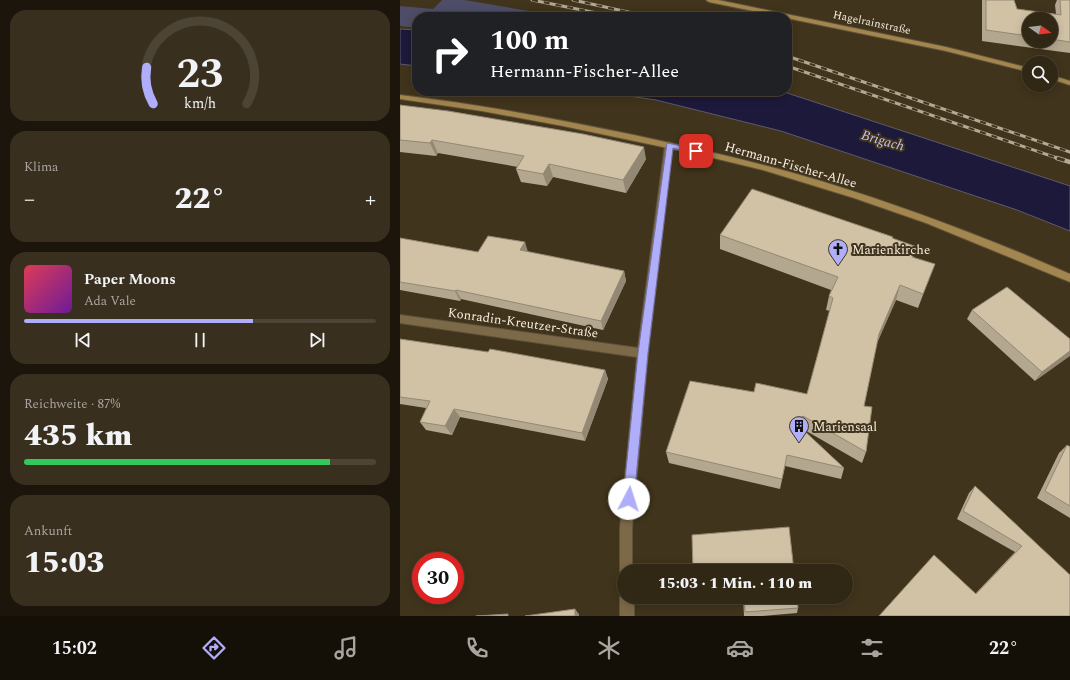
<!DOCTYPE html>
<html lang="de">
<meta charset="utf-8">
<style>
body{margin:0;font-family:Spectral,serif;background:#392f1e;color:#f1f3f6;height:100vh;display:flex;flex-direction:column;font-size:15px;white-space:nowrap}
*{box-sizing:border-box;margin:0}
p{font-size:13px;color:#a8a5a0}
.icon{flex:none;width:22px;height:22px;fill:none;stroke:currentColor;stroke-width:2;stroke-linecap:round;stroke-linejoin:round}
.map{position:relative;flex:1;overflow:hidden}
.side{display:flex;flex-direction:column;gap:10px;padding:10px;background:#1b150c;width:400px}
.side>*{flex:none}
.guide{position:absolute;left:12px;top:12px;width:380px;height:84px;border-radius:16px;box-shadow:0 2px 10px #0003,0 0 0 1px #4c4434;background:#202124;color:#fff;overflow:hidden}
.needle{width:26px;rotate:104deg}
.tools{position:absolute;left:622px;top:12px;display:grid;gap:8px}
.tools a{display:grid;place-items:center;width:36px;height:36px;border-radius:50%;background:#312715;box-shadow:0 2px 10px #0003,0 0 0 1px #4c4434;font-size:20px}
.speed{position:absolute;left:12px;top:552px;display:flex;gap:8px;font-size:20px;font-weight:700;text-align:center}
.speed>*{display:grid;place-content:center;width:52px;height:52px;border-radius:50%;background:#312715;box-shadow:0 2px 10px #0003,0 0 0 1px #4c4434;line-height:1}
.speed .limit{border:6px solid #d22;background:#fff;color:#111}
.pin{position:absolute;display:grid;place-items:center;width:34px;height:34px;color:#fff;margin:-17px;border-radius:8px;box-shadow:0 2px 6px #0006}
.me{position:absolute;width:44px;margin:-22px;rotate:5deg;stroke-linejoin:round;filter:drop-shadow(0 0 3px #0008)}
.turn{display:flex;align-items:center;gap:14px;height:84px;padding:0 12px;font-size:18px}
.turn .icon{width:52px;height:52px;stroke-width:2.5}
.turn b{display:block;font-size:28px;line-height:34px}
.big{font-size:30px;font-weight:800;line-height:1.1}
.side .tile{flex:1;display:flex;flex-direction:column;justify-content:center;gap:6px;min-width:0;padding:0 14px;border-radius:16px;background:#392f1e}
.side .dial{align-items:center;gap:0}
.dial svg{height:104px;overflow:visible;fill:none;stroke:#4c4434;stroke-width:7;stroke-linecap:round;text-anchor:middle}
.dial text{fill:#f1f3f6;stroke:none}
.song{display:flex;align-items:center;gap:12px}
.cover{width:48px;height:48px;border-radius:6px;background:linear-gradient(135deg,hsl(350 70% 55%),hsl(280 70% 35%))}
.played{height:4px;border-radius:2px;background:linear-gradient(90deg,#b0aefa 65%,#4c4434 65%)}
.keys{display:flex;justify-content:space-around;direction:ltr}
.heat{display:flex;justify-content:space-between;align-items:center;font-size:22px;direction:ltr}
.charge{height:6px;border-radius:3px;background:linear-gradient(90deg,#34c759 87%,#4c4434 0)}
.trip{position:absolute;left:217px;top:564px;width:236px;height:40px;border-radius:20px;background:#312715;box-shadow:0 2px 10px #0003,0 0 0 1px #4c4434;font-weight:800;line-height:40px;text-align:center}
.tab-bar{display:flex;height:64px;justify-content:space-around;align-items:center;background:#141008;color:#a8a5a0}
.tab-bar .icon{width:28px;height:28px}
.tab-bar .selected{color:#b0aefa}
.tab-bar b{font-size:18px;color:#f1f3f6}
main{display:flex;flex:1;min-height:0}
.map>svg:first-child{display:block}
.green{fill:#4d4d68}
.water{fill:#1c193a;stroke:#5e596c}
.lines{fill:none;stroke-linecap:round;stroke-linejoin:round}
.street-casing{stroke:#5e523c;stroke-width:2}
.secondary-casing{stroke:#5e523c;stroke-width:2}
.street{fill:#7c6947;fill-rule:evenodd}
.secondary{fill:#a3854e;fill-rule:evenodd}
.rail-far1-casing{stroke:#b2a896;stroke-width:3}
.rail-casing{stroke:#b2a896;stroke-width:4.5}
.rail-far1{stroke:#41341c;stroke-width:2;stroke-dasharray:6;stroke-linecap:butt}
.rail{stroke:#41341c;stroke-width:3;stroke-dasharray:8;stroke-linecap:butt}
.wall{fill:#b4a78f;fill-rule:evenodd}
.shaded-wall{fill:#928874}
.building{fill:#d1c2a6;stroke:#928874}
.route{fill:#b0aefa;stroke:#7271a2}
.labels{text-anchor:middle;stroke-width:4;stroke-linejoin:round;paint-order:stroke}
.far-street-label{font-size:11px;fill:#f8efe1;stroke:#41341c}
.street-label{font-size:13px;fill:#f8efe1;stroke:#41341c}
.poi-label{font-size:13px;fill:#f8efe1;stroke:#41341c;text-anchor:start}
.water-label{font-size:14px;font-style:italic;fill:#c2c2f6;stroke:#41341c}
</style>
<main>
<section class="side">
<div class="tile dial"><svg viewBox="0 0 100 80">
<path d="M14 69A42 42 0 1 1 86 69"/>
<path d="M14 69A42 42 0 0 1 9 41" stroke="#b0aefa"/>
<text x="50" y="56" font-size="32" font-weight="700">23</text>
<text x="50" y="72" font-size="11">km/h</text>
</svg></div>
<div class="tile"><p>Klima</p>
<div class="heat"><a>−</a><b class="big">22°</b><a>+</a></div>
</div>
<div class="tile">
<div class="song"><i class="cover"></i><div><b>Paper Moons</b><p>Ada Vale</p></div></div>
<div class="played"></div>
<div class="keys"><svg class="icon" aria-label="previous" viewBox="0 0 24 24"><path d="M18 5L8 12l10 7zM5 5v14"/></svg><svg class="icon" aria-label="pause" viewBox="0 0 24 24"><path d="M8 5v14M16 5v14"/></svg><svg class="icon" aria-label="next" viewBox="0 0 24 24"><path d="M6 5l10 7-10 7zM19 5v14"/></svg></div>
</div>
<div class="tile"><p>Reichweite · 87%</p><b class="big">435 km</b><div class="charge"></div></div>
<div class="tile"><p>Ankunft</p><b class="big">15:03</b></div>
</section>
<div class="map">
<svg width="670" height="616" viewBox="0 0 670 616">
<rect width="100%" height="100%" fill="#41341c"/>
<!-- green -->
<polygon class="green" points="42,0 65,0 163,17 17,17 17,28 0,26 0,6 33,9"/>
<!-- water -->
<g class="water">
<polygon points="0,29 17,30 17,66 0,64"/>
<polygon points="196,91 381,91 670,186 670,231 617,210 381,131 256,100"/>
</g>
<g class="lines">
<defs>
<g id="street">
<polygon points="269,142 273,145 248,353 232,528 232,571 224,571 224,577 221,576 220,571 220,528 237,357 0,323 0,315 238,348 265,145"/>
<polygon points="222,592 224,592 224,597 234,597 234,616 220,616 220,597"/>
</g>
<g id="secondary">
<polygon points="306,0 318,0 546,47 629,68 629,72 546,51 309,2"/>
<polygon points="651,75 670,81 670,85 651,79"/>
<path d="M0,95C79,104 157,119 234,135C298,149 362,163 424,182C508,208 590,239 670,274V282L526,223L454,198L363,170L301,155L163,126L82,111L0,99Z"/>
</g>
</defs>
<!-- street casing -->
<use href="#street" class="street-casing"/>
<!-- secondary casing -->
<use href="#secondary" class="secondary-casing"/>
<!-- street -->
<use href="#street" class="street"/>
<!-- secondary -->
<use href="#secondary" class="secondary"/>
<defs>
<g id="rail-far1">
<polyline points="132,0 217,17"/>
<polyline points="173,0 251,17"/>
<polyline points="387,56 670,152"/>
<polyline points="387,66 660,159"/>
</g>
<polyline id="rail" points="657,158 670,162"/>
</defs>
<!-- rail-far1 casing -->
<use href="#rail-far1" class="rail-far1-casing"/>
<!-- rail casing -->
<use href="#rail" class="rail-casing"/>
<!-- rail-far1 -->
<use href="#rail-far1" class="rail-far1"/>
<!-- rail -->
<use href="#rail" class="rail"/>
</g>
<!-- wall -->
<g class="wall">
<path d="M582,0H614L617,9L656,14L655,5L657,0H670V53L582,41ZM629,19H651V41H629Z"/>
<polygon points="0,105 246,159 226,193 153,177 147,186 121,182 116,169 118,167 38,153 36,156 0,152"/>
<polygon points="320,235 493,239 514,257 529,279 518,308 496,300 477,342 464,406 466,452 462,463 401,428 444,468 441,479 385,466 380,489 269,463 266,452 354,392 407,394 430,311 426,310 429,296 431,290 320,249"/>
<polygon points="0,238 78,252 128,252 224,271 226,281 203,330 61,299 60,301 0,290"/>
<polygon points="572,310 670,339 635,381 567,319"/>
<polygon points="0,339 205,370 208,379 185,441 60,417 52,435 26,430 20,422 26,408 0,404"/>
<polygon points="667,445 670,447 670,518 637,498 659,453"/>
<polygon points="575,486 670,575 670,616 576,593 615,552 557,519 569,493"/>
<polygon points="295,597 335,597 295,600"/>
<polygon points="343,597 397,597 398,608 397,613 362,616 344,616"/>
</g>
<!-- shaded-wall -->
<g class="shaded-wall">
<polygon points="32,140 38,153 36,156 30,143"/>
<polygon points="244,147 246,159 226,193 223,180"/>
<polygon points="149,164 153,177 147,186 143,174"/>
<polygon points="125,242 128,252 120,250"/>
<polygon points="224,271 226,281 203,330 201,321"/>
<polygon points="500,285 496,300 475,348 479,334"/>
<polygon points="56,290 61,299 60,301 55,291"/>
<polygon points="670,351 670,356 635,381 642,372"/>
<polygon points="205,370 208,379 185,441 182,433"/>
<polygon points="54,409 60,417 52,435 45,426"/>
<polygon points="403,416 401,428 397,424"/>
<polygon points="175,609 179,614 179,616 175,616"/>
</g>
<!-- building -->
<g class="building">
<polygon points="586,0 614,0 617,9 661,15 660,0 670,0 670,42 651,39 651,19 629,19 629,36 586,30"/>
<polygon points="0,105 48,111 183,134 244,147 223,180 149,164 143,174 116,169 124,156 32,140 30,143 0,140"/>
<polygon points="352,189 493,237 492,238 517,247 512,257 535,264 523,294 500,285 479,334 464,406 472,407 466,452 403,416 397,424 444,468 387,455 382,479 266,452 290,381 354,392 356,383 407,394 433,298 429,296 438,277 320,235"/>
<polygon points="88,236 125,242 120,250 224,271 201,321 56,290 55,291 0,282 0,238 78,252"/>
<polygon points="607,287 670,339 670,351 642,372 572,310"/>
<polygon points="0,339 88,352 90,349 205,370 182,433 54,409 45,426 20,422 30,401 0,397"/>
<polygon points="667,445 670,447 670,506 645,491"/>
<polygon points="575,486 670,575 670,616 479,616 534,555 576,594 622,546 563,511"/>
<polygon points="389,527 394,571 293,571 292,535"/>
<polygon points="344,597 397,597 398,608 345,612"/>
<polygon points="175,609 175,616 125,616"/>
<polygon points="108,614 108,616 76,616"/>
</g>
<!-- route -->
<polygon class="route" points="267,143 296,149 300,151 296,154 273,148 248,353 234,499 233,503 229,504 225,503 223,499 238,353"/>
<!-- icons -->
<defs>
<symbol id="church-pin" viewBox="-11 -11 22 30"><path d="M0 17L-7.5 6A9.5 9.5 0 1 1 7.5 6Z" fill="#b0aefa" stroke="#41341c"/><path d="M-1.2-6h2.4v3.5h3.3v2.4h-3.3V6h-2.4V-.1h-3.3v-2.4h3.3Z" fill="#111"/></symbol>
<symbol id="building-pin" viewBox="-11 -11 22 30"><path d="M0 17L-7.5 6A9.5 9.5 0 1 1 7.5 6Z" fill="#b0aefa" stroke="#41341c"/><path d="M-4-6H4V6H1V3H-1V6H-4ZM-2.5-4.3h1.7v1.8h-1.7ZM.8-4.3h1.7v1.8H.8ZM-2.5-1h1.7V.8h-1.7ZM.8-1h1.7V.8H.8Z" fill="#111"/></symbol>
</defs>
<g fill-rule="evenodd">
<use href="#church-pin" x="427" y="238" width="22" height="30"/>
<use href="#building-pin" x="388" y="415" width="22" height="30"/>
</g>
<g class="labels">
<!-- far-street labels -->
<g class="far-street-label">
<text transform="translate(472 22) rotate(12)" y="4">Hagelrainstraße</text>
</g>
<!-- street labels -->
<g class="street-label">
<text transform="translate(391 164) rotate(16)" y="5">Hermann-Fischer-Allee</text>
<text transform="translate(123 322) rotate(8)" y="5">Konradin-Kreutzer-Straße</text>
</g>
<!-- poi labels -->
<g class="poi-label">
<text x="452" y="254">Marienkirche</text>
<text x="413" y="431">Mariensaal</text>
</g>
<!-- water labels -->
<g class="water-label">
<text transform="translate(483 140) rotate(16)" y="5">Brigach</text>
</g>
</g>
</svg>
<div class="tools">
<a><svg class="needle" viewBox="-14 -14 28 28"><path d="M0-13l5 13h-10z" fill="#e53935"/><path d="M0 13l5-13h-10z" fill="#a8a5a0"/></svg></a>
<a><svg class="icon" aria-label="search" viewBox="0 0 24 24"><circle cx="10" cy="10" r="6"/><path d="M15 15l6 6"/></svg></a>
</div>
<div class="speed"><div class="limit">30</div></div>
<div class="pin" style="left:296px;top:151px;background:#d93025"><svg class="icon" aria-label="arrive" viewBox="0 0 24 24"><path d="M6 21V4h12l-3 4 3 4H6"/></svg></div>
<svg class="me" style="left:229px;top:499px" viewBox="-20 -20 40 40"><circle r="19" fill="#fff"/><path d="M0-13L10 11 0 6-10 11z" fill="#b0aefa"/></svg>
<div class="trip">15:03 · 1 Min. · 110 m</div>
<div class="guide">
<div class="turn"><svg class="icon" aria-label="right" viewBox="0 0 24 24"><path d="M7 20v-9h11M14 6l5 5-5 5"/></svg><div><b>100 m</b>Hermann-Fischer-Allee</div></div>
</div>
</div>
</main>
<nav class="tab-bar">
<b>15:02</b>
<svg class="icon selected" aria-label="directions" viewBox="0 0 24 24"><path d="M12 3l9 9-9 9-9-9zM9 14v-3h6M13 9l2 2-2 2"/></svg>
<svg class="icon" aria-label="music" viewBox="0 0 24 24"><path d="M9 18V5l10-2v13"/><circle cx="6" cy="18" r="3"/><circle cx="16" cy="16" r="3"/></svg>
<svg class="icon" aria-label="phone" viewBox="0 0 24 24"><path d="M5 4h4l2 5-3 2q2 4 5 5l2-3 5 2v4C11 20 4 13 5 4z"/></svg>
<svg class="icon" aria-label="climate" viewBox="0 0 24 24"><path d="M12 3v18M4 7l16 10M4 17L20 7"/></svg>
<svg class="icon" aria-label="car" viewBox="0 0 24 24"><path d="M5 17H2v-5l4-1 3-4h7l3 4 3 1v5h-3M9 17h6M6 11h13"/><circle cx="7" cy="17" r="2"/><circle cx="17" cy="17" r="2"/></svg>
<svg class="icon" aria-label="filters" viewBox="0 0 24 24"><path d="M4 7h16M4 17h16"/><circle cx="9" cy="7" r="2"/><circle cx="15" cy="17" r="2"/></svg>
<b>22°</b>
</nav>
